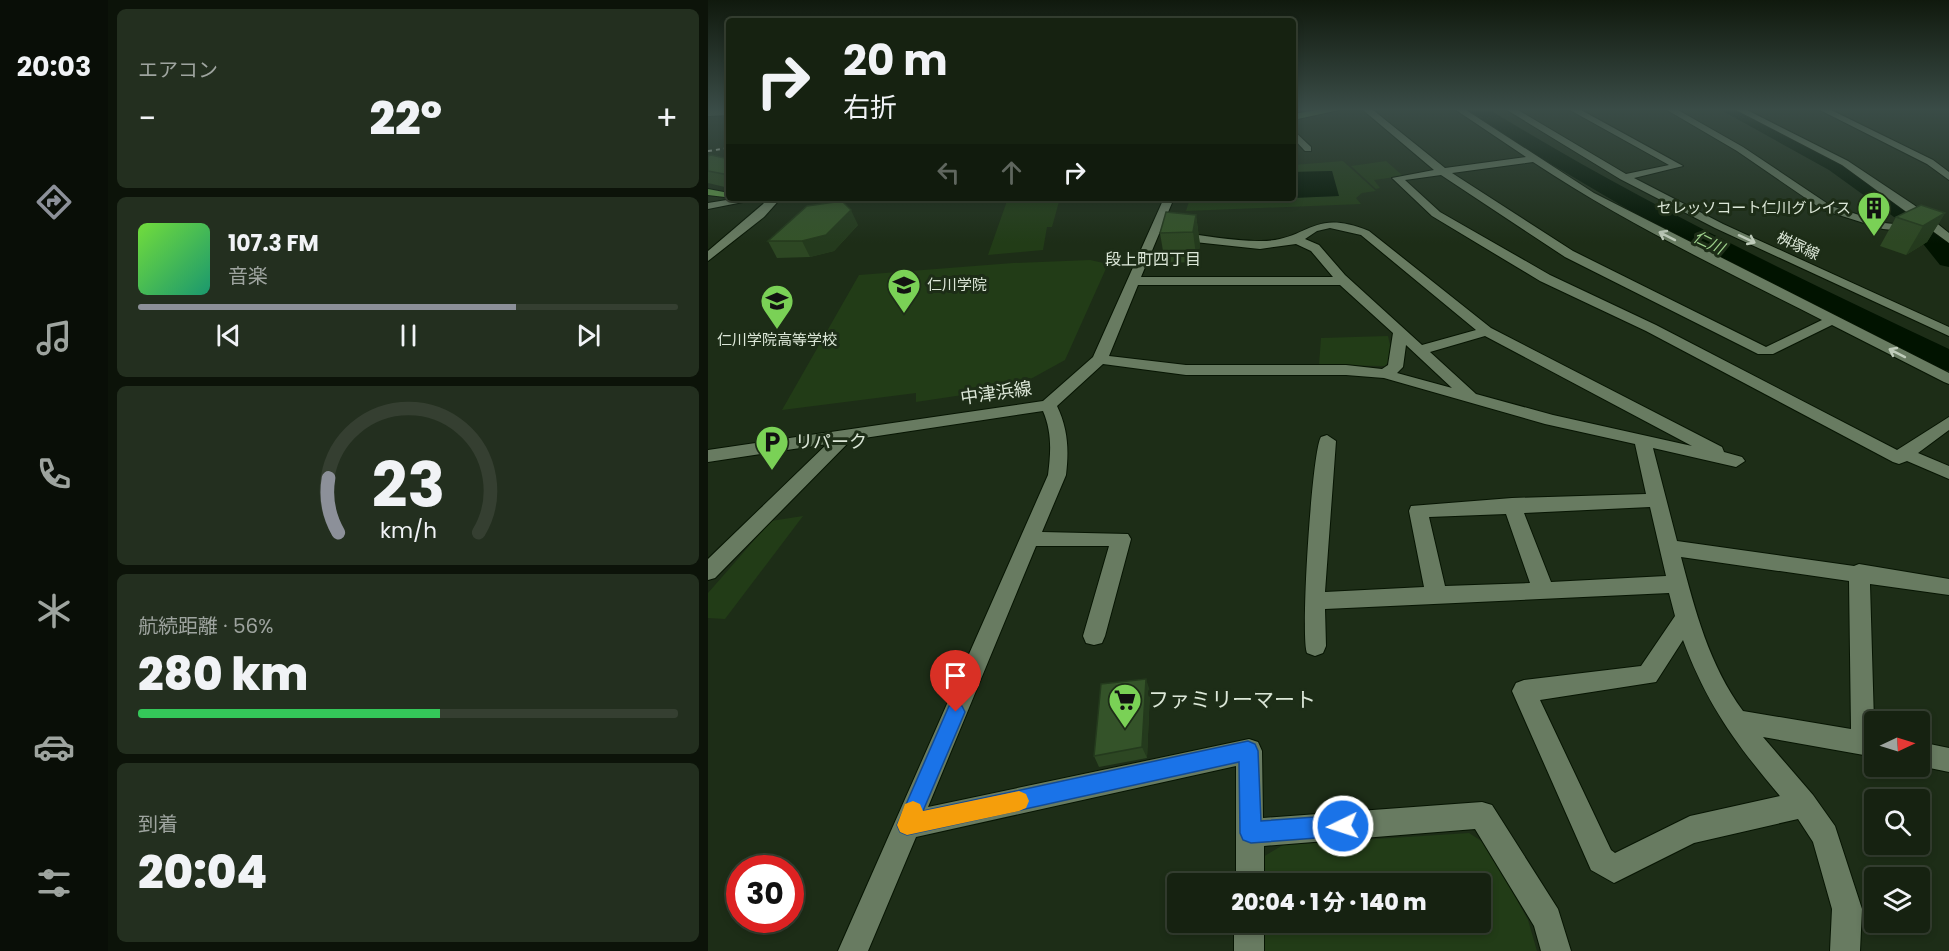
<!DOCTYPE html>
<html lang="ja">
<meta charset="utf-8">
<style>
body{margin:0;font-family:Poppins,"Noto Sans JP",sans-serif;background:#232f1f;color:#f1f3f6;height:100vh;display:flex;flex-direction:column;font-size:22px;white-space:nowrap}
*{box-sizing:border-box;margin:0}
p{font-size:20px;color:#9ea49f}
.icon{flex:none;width:33px;height:33px;fill:none;stroke:currentColor;stroke-width:2;stroke-linecap:round;stroke-linejoin:round}
.map{position:relative;flex:1;overflow:hidden}
.side{display:flex;flex-direction:column;gap:9px;padding:9px;background:#0c1309;width:600px}
.side>*{flex:none}
.banner{position:absolute;left:18px;top:18px;width:570px;height:183px;border-radius:6px;box-shadow:0 3px 9px #0003,0 0 0 2px #353f31;background:#162211;color:#f1f3f6;overflow:hidden}
.needle{width:39px;rotate:86deg}
.fabs{position:absolute;left:1156px;top:711px;display:grid;gap:12px}
.fabs a{display:grid;place-items:center;width:66px;height:66px;border-radius:6px;background:#162211;box-shadow:0 3px 9px #0003,0 0 0 2px #353f31;font-size:30px}
.speed{position:absolute;left:18px;top:855px;display:flex;gap:12px;font-size:30px;font-weight:700;text-align:center}
.speed>*{display:grid;place-content:center;width:78px;height:78px;border-radius:50%;background:#162211;box-shadow:0 3px 9px #0003,0 0 0 2px #353f31;line-height:1}
.speed .limit{border:9px solid #d22;background:#fff;color:#111}
.pin{position:absolute;display:grid;place-items:center;width:51px;height:51px;color:#fff;margin:-62px -26px;border-radius:50% 50% 50% 0;rotate:-45deg;box-shadow:0 0 6px #0007}
.pin .icon{rotate:45deg}
.me{position:absolute;width:66px;margin:-33px;rotate:266deg;stroke-linejoin:round;filter:drop-shadow(0 0 4px #0008)}
.turn{display:flex;align-items:center;gap:21px;height:126px;padding:0 18px;font-size:27px}
.turn .icon{width:78px;height:78px;stroke-width:2.5}
.turn b{display:block;font-size:42px;line-height:51px}
.lanes{display:flex;align-items:center;height:57px;padding:0 18px;background:#0003;justify-content:center;gap:30px;direction:ltr}
.lanes .off{opacity:.35}
.big{font-size:45px;font-weight:800;line-height:1.1}
.side .tile{flex:1;display:flex;flex-direction:column;justify-content:center;gap:9px;min-width:0;padding:0 21px;border-radius:9px;background:#232f1f}
.side .dial{align-items:center;gap:0}
.dial svg{height:156px;overflow:visible;fill:none;stroke:#353f31;stroke-width:7;stroke-linecap:round;text-anchor:middle}
.dial text{fill:#f1f3f6;stroke:none}
.song{display:flex;align-items:center;gap:18px}
.cover{width:72px;height:72px;border-radius:9px;background:linear-gradient(135deg,hsl(100 70% 55%),hsl(160 70% 35%))}
.played{height:6px;border-radius:3px;background:linear-gradient(90deg,#8c9099 70%,#353f31 70%)}
.keys{display:flex;justify-content:space-around;direction:ltr}
.heat{display:flex;justify-content:space-between;align-items:center;font-size:33px;direction:ltr}
.charge{height:9px;border-radius:4px;background:linear-gradient(90deg,#34c759 56%,#353f31 0)}
.trip{position:absolute;left:459px;top:873px;width:324px;height:60px;border-radius:6px;background:#162211;box-shadow:0 3px 9px #0003,0 0 0 2px #353f31;font-weight:800;line-height:60px;text-align:center}
main{display:flex;flex:1;min-height:0}
.tabs{display:flex;flex-direction:column;width:108px;justify-content:space-around;align-items:center;background:#090e07;color:#9ea49f}
.tabs .icon{width:42px;height:42px}
.tabs .on{color:#8c9099}
.tabs b{font-size:27px;color:#f1f3f6}
.map>svg:first-child{display:block}
.green{fill:#223c17}
.water{fill:#011300}
.lines{fill:none;stroke-linecap:round;stroke-linejoin:round}
.river{fill:#011300;fill-rule:evenodd}
.minor-casing{stroke:#071503;stroke-width:2}
.major-casing{stroke:#071503;stroke-width:2}
.minor{fill:#687b61;fill-rule:evenodd}
.major{fill:#5e9547;fill-rule:evenodd}
.rail{stroke:#b6c2b1;stroke-width:2;stroke-dasharray:4 4;stroke-linecap:butt}
.wall{fill:#2d4723}
.shaded-wall{fill:#243a1d}
.building{fill:#345329;stroke:#243a1d;stroke-width:1.5}
.oneway{stroke:#bfccba}
.route{fill:#1a73e8;stroke:#114b97;stroke-width:1.5}
.slow{fill:#f59e0b}
.labels{text-anchor:middle;stroke-width:6;stroke-linejoin:round;paint-order:stroke}
.far-poi-label{font-size:15px;fill:#dce7d8;stroke:#1d2d17;text-anchor:end}
.far-street-label{font-size:15px;fill:#dce7d8;stroke:#1d2d17}
.far-water-label{font-size:16px;font-style:italic;fill:#9ed18c;stroke:#1d2d17}
.far-neighbourhood-label{font-size:16px;fill:#dce7d8;stroke:#1d2d17}
.street-label{font-size:18px;fill:#dce7d8;stroke:#1d2d17}
.poi-label{font-size:18px;fill:#dce7d8;stroke:#1d2d17;text-anchor:start}
.near-poi-label{font-size:21px;fill:#dce7d8;stroke:#1d2d17;text-anchor:start}
</style>
<main>
<nav class="tabs">
<b>20:03</b>
<svg class="icon on" aria-label="directions" viewBox="0 0 24 24"><path d="M12 3l9 9-9 9-9-9zM9 14v-3h6M13 9l2 2-2 2"/></svg>
<svg class="icon" aria-label="music" viewBox="0 0 24 24"><path d="M9 18V5l10-2v13"/><circle cx="6" cy="18" r="3"/><circle cx="16" cy="16" r="3"/></svg>
<svg class="icon" aria-label="phone" viewBox="0 0 24 24"><path d="M5 4h4l2 5-3 2q2 4 5 5l2-3 5 2v4C11 20 4 13 5 4z"/></svg>
<svg class="icon" aria-label="climate" viewBox="0 0 24 24"><path d="M12 3v18M4 7l16 10M4 17L20 7"/></svg>
<svg class="icon" aria-label="car" viewBox="0 0 24 24"><path d="M5 17H2v-5l4-1 3-4h7l3 4 3 1v5h-3M9 17h6M6 11h13"/><circle cx="7" cy="17" r="2"/><circle cx="17" cy="17" r="2"/></svg>
<svg class="icon" aria-label="filters" viewBox="0 0 24 24"><path d="M4 7h16M4 17h16"/><circle cx="9" cy="7" r="2"/><circle cx="15" cy="17" r="2"/></svg>
</nav>
<section class="side">
<div class="tile"><p>エアコン</p>
<div class="heat"><a>−</a><b class="big">22°</b><a>+</a></div>
</div>
<div class="tile">
<div class="song"><i class="cover"></i><div><b>107.3 FM</b><p>音楽</p></div></div>
<div class="played"></div>
<div class="keys"><svg class="icon" aria-label="previous" viewBox="0 0 24 24"><path d="M18 5L8 12l10 7zM5 5v14"/></svg><svg class="icon" aria-label="pause" viewBox="0 0 24 24"><path d="M8 5v14M16 5v14"/></svg><svg class="icon" aria-label="next" viewBox="0 0 24 24"><path d="M6 5l10 7-10 7zM19 5v14"/></svg></div>
</div>
<div class="tile dial"><svg viewBox="0 0 100 80">
<path d="M14 69A42 42 0 1 1 86 69"/>
<path d="M14 69A42 42 0 0 1 9 41" stroke="#8c9099"/>
<text x="50" y="56" font-size="32" font-weight="700">23</text>
<text x="50" y="72" font-size="11">km/h</text>
</svg></div>
<div class="tile"><p>航続距離 · 56%</p><b class="big">280 km</b><div class="charge"></div></div>
<div class="tile"><p>到着</p><b class="big">20:04</b></div>
</section>
<div class="map">
<svg width="1241" height="951" viewBox="0 0 1241 951">
<rect width="100%" height="100%" fill="#1d2d17"/>
<!-- green -->
<g class="green">
<polygon points="635,161 668,191 654,193 648,198 653,204 478,211 482,198 498,198 499,201 630,196 624,171 585,172 585,165"/>
<polygon points="678,161 695,176 666,180 672,188 668,189 643,166"/>
<polygon points="300,198 352,198 344,227 339,227 335,250 280,255"/>
<polygon points="382,260 400,264 357,360 308,387 208,402 208,393 74,410 151,275 305,263"/>
<polygon points="680,336 685,357 677,366 611,365 613,338"/>
<polygon points="95,516 17,619 0,618 0,593 63,521"/>
<polygon points="761,833 778,844 820,920 829,951 555,951 555,923 772,922 772,884 555,883 555,857 575,845"/>
</g>
<!-- water -->
<polygon class="water" points="624,171 631,196 585,198 585,172"/>
<g class="lines">
<!-- river -->
<g class="river">
<path d="M760,110H782C930,201 1084,275 1241,349V371L1230,368L1047,279L955,230L826,154Z"/>
<polygon points="1013,110 1037,110 1137,160 1222,220 1241,242 1241,267 1232,265 1204,230 1121,170"/>
</g>
<defs>
<g id="minor">
<polygon points="0,110 21,110 21,115 0,116"/>
<path d="M655,110H665L737,168L818,157L748,110H758L886,193L1241,373V384L1236,382L1124,325L1065,354H1050L857,257L733,175L697,180L732,212L842,275L948,325L1189,450L1241,417V430L1210,453L1241,466V479L1199,461L1191,464L1185,462L938,331L832,281L724,216L684,178L726,170ZM825,162C917,223 1016,270 1114,320L1058,347L865,251L744,173Z"/>
<polygon points="799,110 810,110 918,174 961,165 862,110 873,110 975,166 926,178 1015,224 1241,327 1241,336 1007,228 912,179"/>
<polygon points="959,110 970,110 1035,147 1123,206 1176,223 1206,226 1212,229 1206,232 1175,229 1115,210 1029,151"/>
<polygon points="1028,110 1039,110 1140,161 1206,205 1241,233 1241,243 1134,165"/>
<polygon points="1112,110 1123,110 1225,160 1241,172 1241,180 1219,164"/>
<polygon points="585,130 603,147 603,151 597,151 585,138"/>
<polygon points="31,198 50,199 0,209 0,203"/>
<polygon points="62,198 73,198 56,217 0,261 0,251"/>
<path d="M456,198H466L433,277H625L603,251L588,244L552,249L468,240L462,236L468,232C495,235 524,241 551,241C601,242 602,207 661,231L783,328L1014,447L1016,452L1034,457L1037,461L1028,467L945,448L969,541L1146,566L1151,564L1241,579V595L1162,584L1167,757L1055,737L1105,795L1127,826L1154,909L1152,951H1122L1124,909L1105,842L1090,819L986,843L906,883L883,870L804,691L808,683L816,680L933,666L967,616L961,593L617,609L618,646L615,653L607,656L599,653C592,637 604,450 613,437L619,435L628,441L617,592L716,587L701,511L703,506L804,498L938,494L927,444L837,424L676,378L638,375H478L395,364L349,406C360,429 361,450 358,475L334,532L420,534L423,539L397,636L394,643L386,645L378,643L375,636L401,546H328L220,807L541,739L550,742L554,751L555,818L774,802L784,805L850,909L863,951H833L826,926L767,829L556,846V884H528V766L208,837L160,951H130L340,475C343,452 344,432 335,411L143,440L7,578L0,580V559L119,444L0,462V450L335,401L385,357ZM622,228L653,235L768,330L714,345L637,275L611,245L597,239L609,231ZM430,285H632L685,333L680,365L674,369L638,365H478L401,356ZM777,336L984,446L845,415L768,394L722,352ZM698,345L744,388L689,373L695,367ZM942,507L958,576L843,582L816,513ZM798,514L822,583L737,586L721,517ZM973,557L1141,581L1143,729L1035,711C1001,665 987,610 973,557ZM975,640C999,705 1028,744 1072,796L982,816L907,853L903,850L832,700L948,682Z"/>
<polygon points="1212,742 1241,748 1241,772 1212,766"/>
<rect x="526" y="922" width="30" height="29"/>
</g>
<g id="major">
<polygon points="610,110 631,110 585,120 585,114"/>
<polygon points="0,189 21,193 21,198 25,198 0,195"/>
<path d="M31,198H56C51,203 36,203 31,198Z"/>
</g>
</defs>
<!-- minor casing -->
<use href="#minor" class="minor-casing"/>
<!-- major casing -->
<use href="#major" class="major-casing"/>
<!-- minor -->
<use href="#minor" class="minor"/>
<!-- major -->
<use href="#major" class="major"/>
<!-- rail -->
<polyline class="rail" points="0,151 21,148"/>
</g>
<!-- wall -->
<g class="wall">
<polygon points="0,156 21,159 21,188 0,183"/>
<polygon points="1237,213 1219,242 1198,255 1172,246 1188,217"/>
<polygon points="488,215 492,245 489,262 457,263 452,233"/>
<polygon points="150,225 126,251 102,257 69,258 60,241"/>
<polygon points="442,691 439,758 391,767 386,756"/>
</g>
<!-- shaded-wall -->
<g class="shaded-wall">
<polygon points="143,210 150,225 126,251 102,257 94,241"/>
<polygon points="1237,213 1219,242 1198,255 1215,226"/>
<polygon points="488,215 492,245 489,262 485,232"/>
<polygon points="438,679 442,691 439,758 434,747"/>
</g>
<!-- building -->
<g class="building">
<polygon points="3,155 21,159 21,175 0,171 0,156"/>
<polygon points="134,201 143,210 118,235 94,241 60,241 99,206"/>
<polygon points="1213,205 1237,213 1215,226 1188,217"/>
<polygon points="458,212 488,215 485,232 452,233"/>
<polygon points="438,679 434,747 386,756 393,684"/>
</g>
<!-- one-way arrows -->
<defs><path id="oneway-shaft" d="M-6 0H5M1.5-3L5.5 0L1.5 3" fill="none" stroke-width="1.6" stroke-linecap="round" stroke-linejoin="round" transform="scale(1.5)"/></defs>
<g class="oneway">
<use href="#oneway-shaft" transform="translate(959 236) rotate(-153)"/>
<use href="#oneway-shaft" transform="translate(1039 239) rotate(25)"/>
<use href="#oneway-shaft" transform="translate(1189 353) rotate(-153)"/>
</g>
<!-- sky -->
<linearGradient id="sky" x2="0" y2="1"><stop stop-color="#10190d"/><stop offset="0.45" stop-color="#3a4c47"/><stop offset="1" stop-color="#3a4c47" stop-opacity="0"/></linearGradient>
<rect width="1241" height="243" fill="url(#sky)"/>
<!-- route -->
<polygon class="route" points="248,703 254,706 257,712 215,811 540,741 547,744 550,751 553,821 635,815 643,818 646,826 643,833 635,836 543,843 535,840 532,833 531,762 199,835 192,832 189,825 241,706"/>
<!-- slow -->
<polygon class="slow" points="311,791 318,794 321,801 318,808 311,811 199,835 192,832 189,825 197,804 205,801 212,804 215,811"/>
<!-- icons -->
<defs>
<symbol id="building-pin" viewBox="-11 -11 22 30"><path d="M0 17L-7.5 6A9.5 9.5 0 1 1 7.5 6Z" fill="#7ad156" stroke="#1d2d17"/><path d="M-4-6H4V6H1V3H-1V6H-4ZM-2.5-4.3h1.7v1.8h-1.7ZM.8-4.3h1.7v1.8H.8ZM-2.5-1h1.7V.8h-1.7ZM.8-1h1.7V.8H.8Z" fill="#111"/></symbol>
<symbol id="school-pin" viewBox="-11 -11 22 30"><path d="M0 17L-7.5 6A9.5 9.5 0 1 1 7.5 6Z" fill="#7ad156" stroke="#1d2d17"/><path d="M0-5L7-2L0 1L-7-2ZM-4 1L0 2.5L4 1V4Q0 6-4 4Z" fill="#111"/></symbol>
<symbol id="parking-pin" viewBox="-11 -11 22 30"><path d="M0 17L-7.5 6A9.5 9.5 0 1 1 7.5 6Z" fill="#7ad156" stroke="#1d2d17"/><path d="M-3.5-5.5H1a3.5 3.5 0 0 1 0 7H-1V5.5H-3.5ZM-1-3.4V-.6H.8a1.4 1.4 0 0 0 0-2.8Z" fill="#111"/></symbol>
<symbol id="supermarket-pin" viewBox="-11 -11 22 30"><path d="M0 17L-7.5 6A9.5 9.5 0 1 1 7.5 6Z" fill="#7ad156" stroke="#1d2d17"/><path d="M-6-5.5h2.5l.6 2H6L4.5 2H-2.5L-4.4-4H-6ZM-1.5 3.2a1.3 1.3 0 1 0 .1 0ZM3 3.2a1.3 1.3 0 1 0 .1 0Z" fill="#111"/></symbol>
</defs>
<g fill-rule="evenodd">
<use href="#building-pin" x="1147" y="189" width="38" height="52"/>
<use href="#school-pin" x="177" y="266" width="38" height="52"/>
<use href="#school-pin" x="50" y="282" width="38" height="52"/>
<use href="#parking-pin" x="45" y="423" width="38" height="52"/>
<use href="#supermarket-pin" x="398" y="681" width="38" height="52"/>
</g>
<g class="labels">
<!-- far-poi labels -->
<g class="far-poi-label">
<text x="1143" y="213">セレッソコート仁川グレイス</text>
<text x="219" y="290" text-anchor="start">仁川学院</text>
<text x="69" y="345" text-anchor="middle">仁川学院高等学校</text>
</g>
<!-- far-street labels -->
<g class="far-street-label">
<text transform="translate(1090 246) rotate(25)" y="5">桝塚線</text>
</g>
<!-- far-water labels -->
<g class="far-water-label">
<text transform="translate(1001 242) rotate(26)" y="6">仁川</text>
</g>
<!-- far-neighbourhood labels -->
<g class="far-neighbourhood-label">
<text x="445" y="265">段上町四丁目</text>
</g>
<!-- street labels -->
<g class="street-label">
<text transform="translate(288 393) rotate(-8)" y="6">中津浜線</text>
</g>
<!-- poi labels -->
<g class="poi-label">
<text x="87" y="448">リパーク</text>
</g>
<!-- near-poi labels -->
<g class="near-poi-label">
<text x="440" y="707">ファミリーマート</text>
</g>
</g>
</svg>
<div class="fabs">
<a><svg class="needle" viewBox="-14 -14 28 28"><path d="M0-13l5 13h-10z" fill="#e53935"/><path d="M0 13l5-13h-10z" fill="#9ea49f"/></svg></a>
<a><svg class="icon" aria-label="search" viewBox="0 0 24 24"><circle cx="10" cy="10" r="6"/><path d="M15 15l6 6"/></svg></a>
<a><svg class="icon" aria-label="layers" viewBox="0 0 24 24"><path d="M12 4l9 5-9 5-9-5zM3 14l9 5 9-5"/></svg></a>
</div>
<div class="speed"><div class="limit">30</div></div>
<div class="pin" style="left:248px;top:712px;background:#d93025"><svg class="icon" aria-label="arrive" viewBox="0 0 24 24"><path d="M6 21V4h12l-3 4 3 4H6"/></svg></div>
<svg class="me" style="left:635px;top:826px" viewBox="-20 -20 40 40"><circle r="17" fill="#1a73e8" stroke="#fff" stroke-width="3"/><path d="M0-11L8 9 0 5-8 9z" fill="#fff"/></svg>
<div class="trip">20:04 · 1 分 · 140 m</div>
<div class="banner">
<div class="turn"><svg class="icon" aria-label="right" viewBox="0 0 24 24"><path d="M7 20v-9h11M14 6l5 5-5 5"/></svg><div><b>20 m</b>右折</div></div>
<div class="lanes"><svg class="icon off" aria-label="left" viewBox="0 0 24 24"><path d="M17 20v-9H6M10 6l-5 5 5 5"/></svg><svg class="icon off" aria-label="ahead" viewBox="0 0 24 24"><path d="M12 20V5M6 11l6-6 6 6"/></svg><svg class="icon" aria-label="right" viewBox="0 0 24 24"><path d="M7 20v-9h11M14 6l5 5-5 5"/></svg></div>
</div>
</div>
</main>
